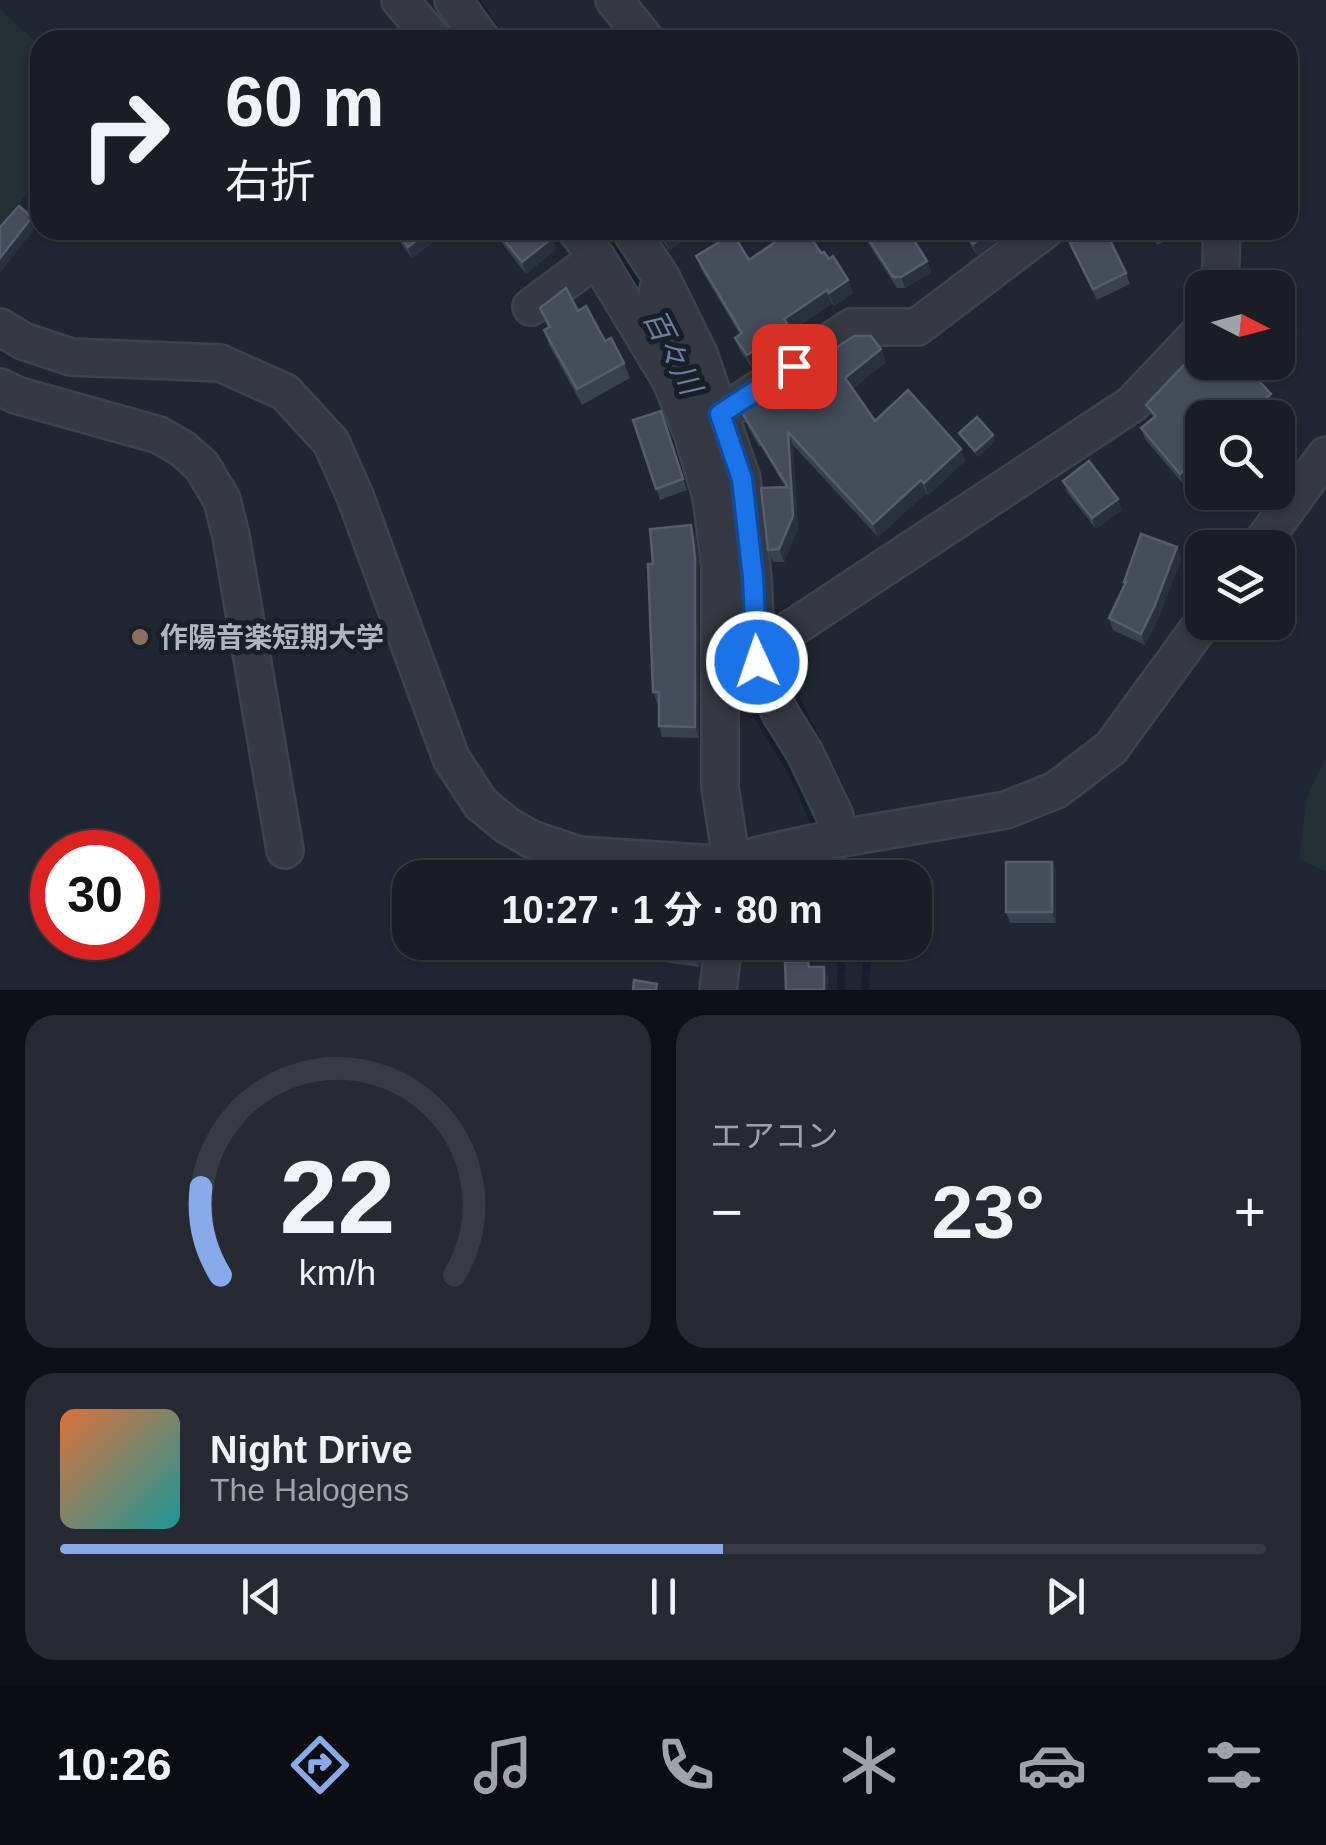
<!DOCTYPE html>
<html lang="ja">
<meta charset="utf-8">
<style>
body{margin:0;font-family:Helvetica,"Noto Sans JP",sans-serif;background:#262a32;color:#f1f3f6;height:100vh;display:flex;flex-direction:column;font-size:38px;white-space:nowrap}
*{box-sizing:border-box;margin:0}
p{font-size:32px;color:#9fa2a7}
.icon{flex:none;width:55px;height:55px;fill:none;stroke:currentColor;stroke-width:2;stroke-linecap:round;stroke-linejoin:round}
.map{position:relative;height:990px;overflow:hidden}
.sheet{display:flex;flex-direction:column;gap:25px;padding:25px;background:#0e1015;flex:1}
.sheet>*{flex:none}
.top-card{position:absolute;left:30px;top:30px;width:1268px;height:210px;border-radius:30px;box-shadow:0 2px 8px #0004,0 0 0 2px #373b43;background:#191d26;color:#f1f3f6;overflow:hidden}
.needle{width:65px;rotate:96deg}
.controls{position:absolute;left:1185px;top:270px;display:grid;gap:20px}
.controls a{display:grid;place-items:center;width:110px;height:110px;border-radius:20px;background:#191d26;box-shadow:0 2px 8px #0004,0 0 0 2px #373b43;font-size:50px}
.speed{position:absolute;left:30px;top:830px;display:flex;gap:20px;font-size:50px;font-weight:700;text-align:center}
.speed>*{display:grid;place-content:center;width:130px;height:130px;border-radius:50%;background:#191d26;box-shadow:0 2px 8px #0004,0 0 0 2px #373b43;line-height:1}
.speed .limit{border:15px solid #d22;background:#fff;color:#111}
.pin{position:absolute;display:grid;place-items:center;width:85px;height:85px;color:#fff;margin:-42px;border-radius:20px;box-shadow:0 5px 15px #0006}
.me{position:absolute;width:110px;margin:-55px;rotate:357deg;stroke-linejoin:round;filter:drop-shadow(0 0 8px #0008)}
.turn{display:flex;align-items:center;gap:35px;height:210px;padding:0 30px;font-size:45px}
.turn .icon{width:130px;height:130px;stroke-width:2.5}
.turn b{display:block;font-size:70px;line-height:85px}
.big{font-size:75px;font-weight:700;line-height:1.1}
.sheet .tile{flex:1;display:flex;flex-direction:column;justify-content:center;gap:15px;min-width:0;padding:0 35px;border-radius:30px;background:#262a32}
.sheet .dial{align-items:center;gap:0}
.dial svg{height:260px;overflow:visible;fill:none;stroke:#373b43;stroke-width:7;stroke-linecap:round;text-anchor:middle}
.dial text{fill:#f1f3f6;stroke:none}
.song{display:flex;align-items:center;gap:30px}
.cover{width:120px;height:120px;border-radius:15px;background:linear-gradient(135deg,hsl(20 70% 55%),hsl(180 70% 35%))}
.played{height:10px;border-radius:5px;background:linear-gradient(90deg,#88aaeb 55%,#373b43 55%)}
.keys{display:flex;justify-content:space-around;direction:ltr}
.heat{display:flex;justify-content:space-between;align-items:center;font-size:55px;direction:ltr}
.sheet .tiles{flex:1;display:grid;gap:25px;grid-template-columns:1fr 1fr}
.tile:last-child{grid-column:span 2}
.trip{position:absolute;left:392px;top:860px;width:540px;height:100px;border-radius:30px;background:#191d26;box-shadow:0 2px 8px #0004,0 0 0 2px #373b43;font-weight:700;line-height:100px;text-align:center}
.dock{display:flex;height:160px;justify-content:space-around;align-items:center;background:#0a0c0f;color:#9fa2a7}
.dock .icon{width:70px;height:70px}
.dock .on{color:#88aaeb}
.dock b{font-size:45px;color:#f1f3f6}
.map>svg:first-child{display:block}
.green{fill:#223134}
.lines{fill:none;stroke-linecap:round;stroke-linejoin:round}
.stream{stroke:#161f2e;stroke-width:8}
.minor-casing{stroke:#3d434d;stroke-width:40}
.minor{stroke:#343943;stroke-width:35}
.wall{fill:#39414f}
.shaded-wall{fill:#2a313e}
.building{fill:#454d5b;stroke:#565d6b;stroke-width:2.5}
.route-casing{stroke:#114b97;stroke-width:25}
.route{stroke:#1a73e8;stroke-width:18}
.education-dot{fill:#8d6e63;stroke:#191f28;stroke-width:4}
.labels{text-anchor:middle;stroke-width:10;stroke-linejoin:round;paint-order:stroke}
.poi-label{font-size:28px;font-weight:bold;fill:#aeb4c0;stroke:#191f28;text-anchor:start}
.water-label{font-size:30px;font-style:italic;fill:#6a7d9c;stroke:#191f28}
</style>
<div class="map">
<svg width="1326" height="990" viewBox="0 0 1326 990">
<rect width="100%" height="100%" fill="#212732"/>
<!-- green -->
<g class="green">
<polygon points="0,9 40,46 40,177 0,225"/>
<polygon points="1326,758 1326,872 1299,859 1307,797"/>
</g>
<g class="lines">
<!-- stream -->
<g class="stream">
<polyline points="476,0 502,40"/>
<polyline points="602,230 646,298"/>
<polyline points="653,310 670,340 683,368"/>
<polyline points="773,650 776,660 817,740"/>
<polyline points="740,653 740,687 795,777 819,834"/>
<polyline points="830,766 845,799"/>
<polyline points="827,851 836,878"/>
<polyline points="865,871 865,878"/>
<polyline points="841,990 842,942"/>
<polyline points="865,990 868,942"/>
</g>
<defs>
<g id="minor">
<polyline points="400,0 434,40"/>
<polyline points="453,0 482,40"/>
<polyline points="614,0 646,40"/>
<polyline points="576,230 597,258"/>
<polyline points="630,230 661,277 656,299"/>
<polyline points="661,277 699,354 742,479 753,578 757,661 780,713 805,753 835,816 838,839"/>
<polyline points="1220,288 1222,230"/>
<polyline points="531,307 597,258 671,381 693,435 711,496 720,566 720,787 732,865 730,878"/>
<polyline points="0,327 23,341 71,357 220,363 285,392 331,442 355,496 451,758 481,804 508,826 531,839 579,855 732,865 759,855 813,843 1006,810 1056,790 1111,748 1203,622"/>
<polyline points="0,387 16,395 159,435 183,449 202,466 222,500 231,536 285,850"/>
<polyline points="720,415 852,327 917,327 1045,230"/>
<polyline points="1258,548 1326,455"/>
<polyline points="756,646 776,639 1132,404 1202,330"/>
<polyline points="718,990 724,942"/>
</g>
</defs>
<!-- minor casing -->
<use href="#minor" class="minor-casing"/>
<!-- minor -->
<use href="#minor" class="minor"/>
</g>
<!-- wall -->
<g class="wall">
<polygon points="391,230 437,230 439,238 412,258"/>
<polygon points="492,230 546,230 552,238 556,249 526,274"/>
<polygon points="655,230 695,230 696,233 669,250"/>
<polygon points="867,230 927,230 914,240 927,261 931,272 905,288 897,288 868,243 864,232"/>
<polygon points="961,230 1010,230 977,255"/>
<polygon points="1149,230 1187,230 1157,245"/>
<polygon points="1070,243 1126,273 1130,284 1097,300"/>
<polygon points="821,253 829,259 848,280 853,293 834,306 832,304 791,331 794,340 752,368 740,351 735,338 740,335 701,269 696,256 749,260"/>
<polygon points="540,308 578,311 624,363 630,378 582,405 549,345 544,330 548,328"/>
<polygon points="881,349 886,362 852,389 875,421 961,449 965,461 928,495 926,493 878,537 793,445 798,528 784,562 773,562 768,550 785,487 761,446 759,447 746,423 741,411"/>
<polygon points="1254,376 1275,405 1261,418 1202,418 1184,485 1145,439 1141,428 1153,418 1146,405"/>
<polygon points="661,411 687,490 660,500 633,420"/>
<polygon points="959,433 993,435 995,441 978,457 962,438"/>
<polygon points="1063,481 1122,510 1096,529 1067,492"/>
<polygon points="695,535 699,567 699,738 662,737 659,726 659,703 657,703 653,692 653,564"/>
<polygon points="1177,547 1181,559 1159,617 1145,645 1113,630 1109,618 1125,584 1124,582"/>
<polygon points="1052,862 1056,873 1056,923 1010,923 1006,912"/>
<polygon points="643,942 703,942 699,967 649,960"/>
</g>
<!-- shaded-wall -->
<g class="shaded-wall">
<polygon points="32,217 36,227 0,273 0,258"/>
<polygon points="430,230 437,230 439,238 412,258 408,247"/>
<polygon points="678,230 695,230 696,233 669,250 665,239"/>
<polygon points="909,230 927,230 912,242"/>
<polygon points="991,230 1010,230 977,255 973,244"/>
<polygon points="552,238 556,249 526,274 522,262"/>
<polygon points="927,261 931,272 905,288 901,277"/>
<polygon points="848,280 853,293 834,306 829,293"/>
<polygon points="827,290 832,304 791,331 794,340 752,368 747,355 784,319"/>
<polygon points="1294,325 1298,336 1278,355 1278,340"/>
<polygon points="881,349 886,362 849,391 845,378"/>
<polygon points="1253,362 1269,362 1251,379 1247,368"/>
<polygon points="1271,394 1275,405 1261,418 1245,418"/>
<polygon points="788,432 793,445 798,528 784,562 779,549 793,516"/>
<polygon points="993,435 995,441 978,457 975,451"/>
<polygon points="961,449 965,461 928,495 924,483"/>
<polygon points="1202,454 1202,468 1184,485 1180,474"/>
<polygon points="921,480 926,493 878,537 873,524"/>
<polygon points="1118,499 1122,510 1096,529 1092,518"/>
<polygon points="691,525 695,535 699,567 699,738 695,727"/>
<polygon points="1177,547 1181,559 1159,617 1145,645 1141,634"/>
<polygon points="1052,862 1056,873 1056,923 1052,912"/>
<polygon points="694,942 703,942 699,967 693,951"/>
<polygon points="824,967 828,978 828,990 824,990"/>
</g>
<!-- building -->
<g class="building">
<polygon points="748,31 756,40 738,40"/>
<polygon points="19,206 32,217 0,258 0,227"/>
<polygon points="396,230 430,230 408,247"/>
<polygon points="496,230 546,230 552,238 522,262"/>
<polygon points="659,230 678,230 665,239"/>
<polygon points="793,230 806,230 821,253 824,252 829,259 833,256 848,280 829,293 827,290 784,319 789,327 747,355 735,338 742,333 696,256 733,234 749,260"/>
<polygon points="867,230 909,230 908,231 927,261 901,277 893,277 864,232"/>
<polygon points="964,230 991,230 973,244"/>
<polygon points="1097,230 1105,230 1126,273 1093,289 1070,243"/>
<polygon points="566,288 578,311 586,306 605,341 611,338 624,363 577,389 544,330 550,327 540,308"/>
<polygon points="1278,306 1294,325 1278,340"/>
<polygon points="854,336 871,336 881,349 845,378 875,421 908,390 961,449 924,483 921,480 873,524 788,432 793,516 779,549 768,550 761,488 788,487 741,411"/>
<polygon points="1202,346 1202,362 1253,362 1247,368 1271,394 1245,418 1202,418 1202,454 1180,474 1141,428 1156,416 1146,405"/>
<polygon points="661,411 683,479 656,489 633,420"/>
<polygon points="977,417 993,435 975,451 959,433"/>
<polygon points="1089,461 1118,499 1092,518 1063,481"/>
<polygon points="691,525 695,557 695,727 659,726 659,692 653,692 648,564 653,564 650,529"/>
<polygon points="1141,534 1177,547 1155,605 1141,634 1109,618 1126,582 1124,582"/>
<rect x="1006" y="862" width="46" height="50"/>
<polygon points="643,942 694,942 693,951"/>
<polygon points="808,961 809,967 824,967 824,990 786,990 785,962"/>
<polygon points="634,980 657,984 656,990 633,990"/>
</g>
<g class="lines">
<defs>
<polyline id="route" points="757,662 753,578 742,479 720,414 794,366"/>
</defs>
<!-- route casing -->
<use href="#route" class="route-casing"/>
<!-- route -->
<use href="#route" class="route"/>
</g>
<!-- markers -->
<circle class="education-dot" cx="140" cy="637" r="10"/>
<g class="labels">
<!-- poi labels -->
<g class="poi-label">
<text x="160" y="647">作陽音楽短期大学</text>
</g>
<!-- water labels -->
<g class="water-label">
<text transform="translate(672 352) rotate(63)" y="10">百々川</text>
</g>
</g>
</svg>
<div class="controls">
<a><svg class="needle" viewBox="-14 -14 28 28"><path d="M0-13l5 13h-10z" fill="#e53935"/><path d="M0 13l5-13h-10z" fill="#9fa2a7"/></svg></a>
<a><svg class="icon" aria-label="search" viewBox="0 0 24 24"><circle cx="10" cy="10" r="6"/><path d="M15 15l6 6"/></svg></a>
<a><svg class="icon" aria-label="layers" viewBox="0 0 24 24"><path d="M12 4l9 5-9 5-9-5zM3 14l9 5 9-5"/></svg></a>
</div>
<div class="speed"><div class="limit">30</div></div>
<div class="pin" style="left:794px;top:366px;background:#d93025"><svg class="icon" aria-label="arrive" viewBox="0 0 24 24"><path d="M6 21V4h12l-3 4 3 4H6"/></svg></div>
<svg class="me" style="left:757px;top:662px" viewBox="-20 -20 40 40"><circle r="17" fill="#1a73e8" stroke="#fff" stroke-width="3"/><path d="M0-11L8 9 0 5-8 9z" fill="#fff"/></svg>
<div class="trip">10:27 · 1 分 · 80 m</div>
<div class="top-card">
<div class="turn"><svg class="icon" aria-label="right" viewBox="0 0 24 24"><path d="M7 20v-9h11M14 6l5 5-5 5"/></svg><div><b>60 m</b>右折</div></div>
</div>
</div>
<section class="sheet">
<div class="tiles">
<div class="tile dial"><svg viewBox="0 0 100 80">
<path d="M14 69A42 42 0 1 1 86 69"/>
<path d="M14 69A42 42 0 0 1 8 42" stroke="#88aaeb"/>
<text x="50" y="56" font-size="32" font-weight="700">22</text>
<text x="50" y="72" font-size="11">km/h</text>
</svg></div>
<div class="tile"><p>エアコン</p>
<div class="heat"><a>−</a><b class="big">23°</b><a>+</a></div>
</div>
<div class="tile">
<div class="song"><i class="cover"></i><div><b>Night Drive</b><p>The Halogens</p></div></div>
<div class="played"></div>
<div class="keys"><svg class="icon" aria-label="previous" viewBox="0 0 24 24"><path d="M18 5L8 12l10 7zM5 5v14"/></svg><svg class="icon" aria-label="pause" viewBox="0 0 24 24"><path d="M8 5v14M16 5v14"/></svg><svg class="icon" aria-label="next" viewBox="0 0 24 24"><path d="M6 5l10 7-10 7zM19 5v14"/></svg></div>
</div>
</div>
</section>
<nav class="dock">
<b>10:26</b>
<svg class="icon on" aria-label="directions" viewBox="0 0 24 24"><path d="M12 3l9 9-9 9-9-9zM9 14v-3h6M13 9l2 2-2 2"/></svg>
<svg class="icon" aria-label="music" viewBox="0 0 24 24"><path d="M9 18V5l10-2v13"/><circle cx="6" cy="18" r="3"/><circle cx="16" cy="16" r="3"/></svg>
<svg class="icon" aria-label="phone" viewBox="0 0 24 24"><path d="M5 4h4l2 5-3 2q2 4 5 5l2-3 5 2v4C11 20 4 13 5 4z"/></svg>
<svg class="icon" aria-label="climate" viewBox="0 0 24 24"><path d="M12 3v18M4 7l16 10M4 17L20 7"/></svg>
<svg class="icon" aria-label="car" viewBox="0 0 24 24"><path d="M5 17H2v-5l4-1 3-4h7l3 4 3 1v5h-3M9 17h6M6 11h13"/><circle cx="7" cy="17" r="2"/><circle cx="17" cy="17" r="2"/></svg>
<svg class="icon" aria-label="filters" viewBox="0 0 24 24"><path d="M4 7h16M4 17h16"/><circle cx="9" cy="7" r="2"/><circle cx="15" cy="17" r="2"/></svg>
</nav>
